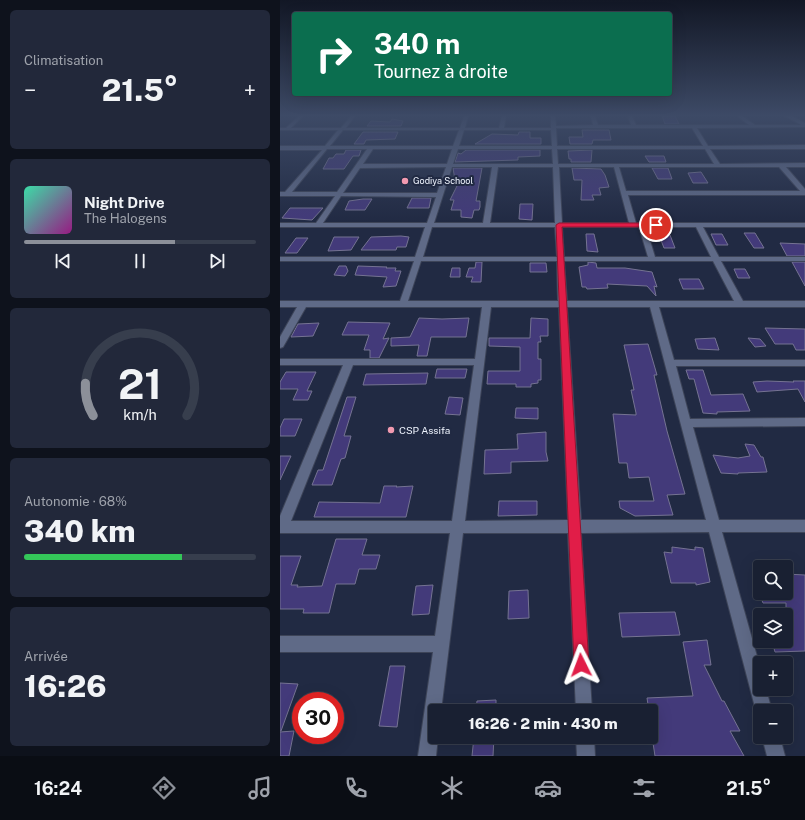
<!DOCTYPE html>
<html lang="fr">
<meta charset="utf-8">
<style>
body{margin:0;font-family:"Public Sans",sans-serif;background:#22283a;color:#f1f3f6;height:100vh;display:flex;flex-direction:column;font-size:15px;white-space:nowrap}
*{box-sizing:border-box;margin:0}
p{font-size:13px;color:#9fa3ac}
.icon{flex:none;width:22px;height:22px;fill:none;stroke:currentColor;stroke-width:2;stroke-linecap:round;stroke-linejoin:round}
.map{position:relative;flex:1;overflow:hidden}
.details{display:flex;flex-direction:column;gap:10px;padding:10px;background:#0e121c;width:280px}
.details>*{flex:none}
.top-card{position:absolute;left:12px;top:12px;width:380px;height:84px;border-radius:4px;box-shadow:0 4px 16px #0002,0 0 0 1px #373e4d;background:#0b6e4f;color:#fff;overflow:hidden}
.tools{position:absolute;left:473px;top:560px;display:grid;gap:8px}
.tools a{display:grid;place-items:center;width:40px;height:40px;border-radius:4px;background:#192032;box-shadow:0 4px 16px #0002,0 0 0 1px #373e4d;font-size:20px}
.speed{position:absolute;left:12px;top:692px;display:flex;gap:8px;font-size:20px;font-weight:700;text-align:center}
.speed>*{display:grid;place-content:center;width:52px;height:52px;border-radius:50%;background:#192032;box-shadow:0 4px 16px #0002,0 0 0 1px #373e4d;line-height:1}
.speed .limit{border:6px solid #d22;background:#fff;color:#111}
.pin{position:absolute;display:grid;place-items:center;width:34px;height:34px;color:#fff;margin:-17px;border:2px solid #fff;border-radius:50%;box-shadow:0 1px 4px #0007}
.me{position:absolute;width:44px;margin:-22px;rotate:357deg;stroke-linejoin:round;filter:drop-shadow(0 0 3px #0008)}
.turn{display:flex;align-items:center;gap:14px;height:84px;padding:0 16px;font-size:18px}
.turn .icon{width:52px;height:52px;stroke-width:2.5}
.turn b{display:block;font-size:28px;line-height:34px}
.big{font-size:30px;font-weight:800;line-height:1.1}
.details .card{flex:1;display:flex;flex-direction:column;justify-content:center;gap:6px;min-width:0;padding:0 14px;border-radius:6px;background:#22283a}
.details .dial{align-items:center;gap:0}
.dial svg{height:104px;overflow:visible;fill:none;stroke:#373e4d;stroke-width:7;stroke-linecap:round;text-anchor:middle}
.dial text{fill:#f1f3f6;stroke:none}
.song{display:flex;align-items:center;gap:12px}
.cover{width:48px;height:48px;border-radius:6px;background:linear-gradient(135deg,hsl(160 70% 55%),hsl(310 70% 35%))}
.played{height:4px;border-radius:2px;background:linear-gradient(90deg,#8c9099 65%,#373e4d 65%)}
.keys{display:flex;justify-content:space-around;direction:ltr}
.heat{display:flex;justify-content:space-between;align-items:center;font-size:22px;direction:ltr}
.charge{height:6px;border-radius:3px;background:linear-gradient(90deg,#34c759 68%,#373e4d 0)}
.trip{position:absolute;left:148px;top:704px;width:230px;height:40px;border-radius:4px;background:#192032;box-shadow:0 4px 16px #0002,0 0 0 1px #373e4d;font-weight:800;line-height:40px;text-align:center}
.tabs{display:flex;height:64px;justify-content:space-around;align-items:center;background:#0a0d14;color:#9fa3ac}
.tabs .icon{width:28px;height:28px}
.tabs .selected{color:#8c9099}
.tabs b{font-size:18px;color:#f1f3f6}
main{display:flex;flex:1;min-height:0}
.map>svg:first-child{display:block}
.building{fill:#433a7a;stroke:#757392}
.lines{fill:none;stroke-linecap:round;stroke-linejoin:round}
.minor-casing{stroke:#3d4458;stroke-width:2}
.tertiary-casing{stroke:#3d4458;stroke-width:2}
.minor{fill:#5f6a87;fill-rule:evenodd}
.tertiary{fill:#5f6a87;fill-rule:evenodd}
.route{fill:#e11d48;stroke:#92132f}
.poi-dot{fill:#f29ab0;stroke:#212a43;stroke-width:1.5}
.labels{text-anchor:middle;stroke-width:4;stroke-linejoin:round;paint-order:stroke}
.far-poi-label{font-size:9px;fill:#eef3fd;stroke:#212a43;text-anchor:start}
.poi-label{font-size:10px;fill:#eef3fd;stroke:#212a43;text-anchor:start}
</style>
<main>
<section class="details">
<div class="card"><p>Climatisation</p>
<div class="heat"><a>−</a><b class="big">21.5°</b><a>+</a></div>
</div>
<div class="card">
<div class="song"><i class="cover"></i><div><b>Night Drive</b><p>The Halogens</p></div></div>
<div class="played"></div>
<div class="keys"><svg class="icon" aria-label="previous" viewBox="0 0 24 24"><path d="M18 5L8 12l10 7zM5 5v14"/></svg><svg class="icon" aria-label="pause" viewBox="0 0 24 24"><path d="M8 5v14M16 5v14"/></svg><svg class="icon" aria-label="next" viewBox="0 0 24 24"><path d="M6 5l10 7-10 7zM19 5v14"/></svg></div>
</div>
<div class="card dial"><svg viewBox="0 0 100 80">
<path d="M14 69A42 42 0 1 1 86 69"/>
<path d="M14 69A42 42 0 0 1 8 44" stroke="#8c9099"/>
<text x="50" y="56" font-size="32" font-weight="700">21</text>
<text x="50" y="72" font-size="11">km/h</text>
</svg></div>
<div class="card"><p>Autonomie · 68%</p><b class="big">340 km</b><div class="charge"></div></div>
<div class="card"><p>Arrivée</p><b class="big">16:26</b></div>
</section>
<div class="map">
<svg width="525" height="756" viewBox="0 0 525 756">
<rect width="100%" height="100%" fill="#212a43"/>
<!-- building -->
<g class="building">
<polygon points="382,116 395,116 399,124 385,124"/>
<polygon points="112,119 123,121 121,126 87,126 91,121 110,122"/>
<polygon points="302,130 329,130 331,140 313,140 312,144 290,144 289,137 303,137"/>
<polygon points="83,132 118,132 115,139 86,140 84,144 74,144"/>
<polygon points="239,132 250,132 250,138 261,138 261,144 195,144 212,134 238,135"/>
<polygon points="66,150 81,150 79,156 73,156 64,169 43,169 49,158 53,158 56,154 64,154"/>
<polygon points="186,150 260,150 260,156 238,157 238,160 175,162 178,153 181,154"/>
<polygon points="312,150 311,162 291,162 291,159 289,159 288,151"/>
<polygon points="365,156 384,156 386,162 369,162"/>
<polygon points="173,168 202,168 196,201 200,201 200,207 199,210 194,210 192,218 181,217 181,210 171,210 174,200 170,200 177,186 176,186"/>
<polygon points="292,168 321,169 325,175 329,187 319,188 321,195 312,195 314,200 301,200 302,180 294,180"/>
<polygon points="372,168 388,168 392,179 378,179"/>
<polygon points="421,172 428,183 413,183 408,173"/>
<polygon points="132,198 151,198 149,208 127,208"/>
<polygon points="83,199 92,199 85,210 65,210 69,201"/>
<polygon points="240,204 253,204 252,220 239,219"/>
<polygon points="10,208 43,208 32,220 2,218"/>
<polygon points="464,233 475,233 484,248 474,248"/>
<polygon points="306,234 314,234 318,252 307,251"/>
<polygon points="431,234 442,234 448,245 436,245"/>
<polygon points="379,235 390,235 395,248 384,248"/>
<polygon points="121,236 129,237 126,247 117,247 116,250 81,250 91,237"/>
<polygon points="54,237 79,237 71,250 48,251"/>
<polygon points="16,238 28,238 17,253 5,253"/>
<polygon points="500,243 525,244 525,256 507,256"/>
<polygon points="196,262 202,262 201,282 191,282 193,277 186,277 189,268 195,268"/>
<polygon points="308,262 316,263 317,268 345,268 372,272 377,287 374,286 376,296 367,286 327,284 328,288 307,289 306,287 302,287 299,267 308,265"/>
<polygon points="512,262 525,262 525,286"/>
<polygon points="250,263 266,263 267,272 250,272"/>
<polygon points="59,266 66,266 68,271 65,276 54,275"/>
<polygon points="78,266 107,267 106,268 116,268 115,271 121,271 116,286 103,287 107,277 75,275"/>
<polygon points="172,268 180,268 180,277 170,277"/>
<polygon points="454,269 465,269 470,278 458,278"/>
<polygon points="399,279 419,279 424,289 403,289"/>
<polygon points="139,318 162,319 189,318 186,337 151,337 147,356 137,356 139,345 111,346 111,338 130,337"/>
<polygon points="251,318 268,319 268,336 260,336 261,342 258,342 258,359 261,359 261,380 258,380 258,383 251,384 251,387 236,387 236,384 207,384 208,371 240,371 240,347 209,346 209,338 250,338"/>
<polygon points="68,322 110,323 103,339 109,338 99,358 90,358 90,350 84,350 89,335 62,335"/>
<polygon points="39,323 33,336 11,337 18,324"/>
<polygon points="485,328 525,329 525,350 516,350 513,344 495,344"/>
<polygon points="435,338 439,350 418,349 415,339"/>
<polygon points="468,338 480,339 486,346 475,347"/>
<polygon points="368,344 377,375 374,375 387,431 405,494 387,495 393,515 355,516 340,508 339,501 374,501 369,477 349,478 347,463 339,463 333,414 356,415 356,413 351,390 354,390 344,345"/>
<polygon points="157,369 187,369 185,378 155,378"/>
<polygon points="406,370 423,370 431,395 463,394 470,411 437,412 437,414 423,413 414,379 409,379"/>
<polygon points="6,372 36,372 27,391 32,391 28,400 13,400 18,389 0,389 0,382"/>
<polygon points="148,373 146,384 83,385 86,374"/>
<polygon points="487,381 514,382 513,381 525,381 525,402 518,389 477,392 473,382"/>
<polygon points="67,397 76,397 64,436 71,436 65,458 61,459 52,485 32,485 38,470 43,470"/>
<polygon points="169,397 183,398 180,415 165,414"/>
<polygon points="236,408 258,408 258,419 235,418"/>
<polygon points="4,419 22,419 15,436 0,436 0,428"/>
<polygon points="266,432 266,452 268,461 231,462 231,473 204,474 205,450 238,449 237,434"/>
<polygon points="465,444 474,445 481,457 483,457 487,472 458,473 458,474 441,473 433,455 458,458 470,456"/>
<polygon points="0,456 11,456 0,480"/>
<polygon points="104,486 117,486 116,487 133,486 126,517 34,517 39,502 100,503"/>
<polygon points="219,501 257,501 257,515 218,516"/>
<polygon points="56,539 87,539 82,555 100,555 96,569 79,569 75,584 56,584 49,613 23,613 24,609 0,609 0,556 21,556 11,585 18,585 17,587 42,586"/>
<polygon points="392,547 415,550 415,547 423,548 430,582 416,585 416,583 391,583 384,552 392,553"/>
<polygon points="506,574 525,575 525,651 495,652 492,641 506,641 506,603 483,603 479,593 506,593"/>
<polygon points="153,585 149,614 132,615 136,586"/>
<polygon points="248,590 249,618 228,619 229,591"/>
<polygon points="395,612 400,635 342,637 339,613"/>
<polygon points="427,640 431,665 424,665 442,701 444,701 460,731 450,731 464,756 375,756 371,730 371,711 369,711 367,698 413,696 403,642"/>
<polygon points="110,666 125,666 117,727 99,726"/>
<polygon points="0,683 18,684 1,731 0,731"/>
<polygon points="216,700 216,711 196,711 197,701"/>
<polygon points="14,731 9,756 0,756 0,732"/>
<polygon points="194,737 214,737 213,756 192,756"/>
</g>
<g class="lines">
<defs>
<g id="minor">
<path d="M19,116H23L11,128H61L71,116H75L66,128H180L184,116H188L185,128H219L222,116H226L224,128H271V116H275L276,126L313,125L311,116H315L318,125H351L348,116H352L356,125H469L457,116H462L475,125H525V127L417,128L428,146L525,145V149H430L440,164L525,163V167H506L525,189V195H348L356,223H525V227H423L439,257H525V261H441L463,301H525V307H379L394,360H525V366H396L410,419L525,418V426L413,427L439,520H525V532H442L480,667V689H486L492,711H480V718L476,711L429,532L301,533L312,711H296L288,533H183L161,711H155V737H158L156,756H138L153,652H0V636H155L170,533H0V516L63,365H0V359H195L202,307H26L3,347L0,348V337L17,307H0V301H120L134,261H0V257H135L145,227H0V223H36L55,196H0V192H5L42,150H0V146H45L58,130H0V128H6ZM276,128H412L423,146H277ZM63,130H179L173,146H50ZM184,130H271L272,146H179ZM47,149H87L57,192H12ZM93,149H172L167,164H83ZM178,149H272L273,164H173ZM277,149H425L434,164H278ZM166,167L157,193H63L80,168ZM172,167H212L203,223H154ZM218,167H273L275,223H210ZM279,167H334L349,223H282ZM339,167H499L520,191H346ZM61,196L156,197L147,223H43ZM152,227H275L277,257H143ZM282,227H359L368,257H284ZM366,227H416L431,257H375ZM141,261H277L278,301H128ZM284,261H433L454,301H287ZM211,307H279L288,520L185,521ZM287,307H370L426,520H301ZM73,365H194L172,521H11Z"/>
<polygon points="296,737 314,737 315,756 297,756"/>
<polygon points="482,737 500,737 505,756 487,756"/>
</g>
<polygon id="tertiary" points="505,116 512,116 525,123 525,127"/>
</defs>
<!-- minor casing -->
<use href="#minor" class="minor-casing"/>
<!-- tertiary casing -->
<use href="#tertiary" class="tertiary-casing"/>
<!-- minor -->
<use href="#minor" class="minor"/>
<!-- tertiary -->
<use href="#tertiary" class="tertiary"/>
</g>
<!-- sky -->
<linearGradient id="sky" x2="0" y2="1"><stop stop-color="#121725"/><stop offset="0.52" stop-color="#3d4a66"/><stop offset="1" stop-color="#3d4a66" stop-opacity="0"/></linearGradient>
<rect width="525" height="222" fill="url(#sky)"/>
<!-- route -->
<polygon class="route" points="279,223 376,223 379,225 376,227 282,227 309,665 306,670 301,672 296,670 294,665 276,225"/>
<!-- markers -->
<g class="poi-dot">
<circle cx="125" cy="181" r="4"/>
<circle cx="111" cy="430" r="4"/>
</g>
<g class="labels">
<!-- far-poi labels -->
<g class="far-poi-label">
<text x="133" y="184">Godiya School</text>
</g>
<!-- poi labels -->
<g class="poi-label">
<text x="119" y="434">CSP Assifa</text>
</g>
</g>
</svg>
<div class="tools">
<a><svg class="icon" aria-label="search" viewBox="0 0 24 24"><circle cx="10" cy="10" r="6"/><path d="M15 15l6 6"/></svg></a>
<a><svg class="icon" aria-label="layers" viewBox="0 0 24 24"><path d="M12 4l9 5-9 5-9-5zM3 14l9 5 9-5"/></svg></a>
<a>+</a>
<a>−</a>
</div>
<div class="speed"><div class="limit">30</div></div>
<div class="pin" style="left:376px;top:225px;background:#d93025"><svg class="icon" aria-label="arrive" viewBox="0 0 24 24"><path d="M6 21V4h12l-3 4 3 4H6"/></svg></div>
<svg class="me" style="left:301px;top:665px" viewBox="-20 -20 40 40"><path d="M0-17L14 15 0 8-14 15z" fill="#e11d48" stroke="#fff" stroke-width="4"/></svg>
<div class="trip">16:26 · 2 min · 430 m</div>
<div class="top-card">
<div class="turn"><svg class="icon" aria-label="right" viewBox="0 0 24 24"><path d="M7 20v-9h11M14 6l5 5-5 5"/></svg><div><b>340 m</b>Tournez à droite</div></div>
</div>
</div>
</main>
<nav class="tabs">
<b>16:24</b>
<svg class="icon selected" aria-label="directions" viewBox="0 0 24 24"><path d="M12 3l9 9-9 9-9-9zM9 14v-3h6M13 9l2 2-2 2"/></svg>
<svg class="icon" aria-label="music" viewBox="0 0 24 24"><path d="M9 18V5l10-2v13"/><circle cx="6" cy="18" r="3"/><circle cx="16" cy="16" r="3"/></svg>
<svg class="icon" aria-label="phone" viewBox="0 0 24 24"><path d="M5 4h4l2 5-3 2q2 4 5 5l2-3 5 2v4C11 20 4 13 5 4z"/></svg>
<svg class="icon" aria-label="climate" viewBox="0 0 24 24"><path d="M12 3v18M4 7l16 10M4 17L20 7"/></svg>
<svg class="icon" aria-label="car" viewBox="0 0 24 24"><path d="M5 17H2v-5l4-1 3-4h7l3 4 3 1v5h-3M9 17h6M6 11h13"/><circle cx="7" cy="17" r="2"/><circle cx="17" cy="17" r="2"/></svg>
<svg class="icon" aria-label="filters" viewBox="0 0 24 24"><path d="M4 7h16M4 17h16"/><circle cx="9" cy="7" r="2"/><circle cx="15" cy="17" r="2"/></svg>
<b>21.5°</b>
</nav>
